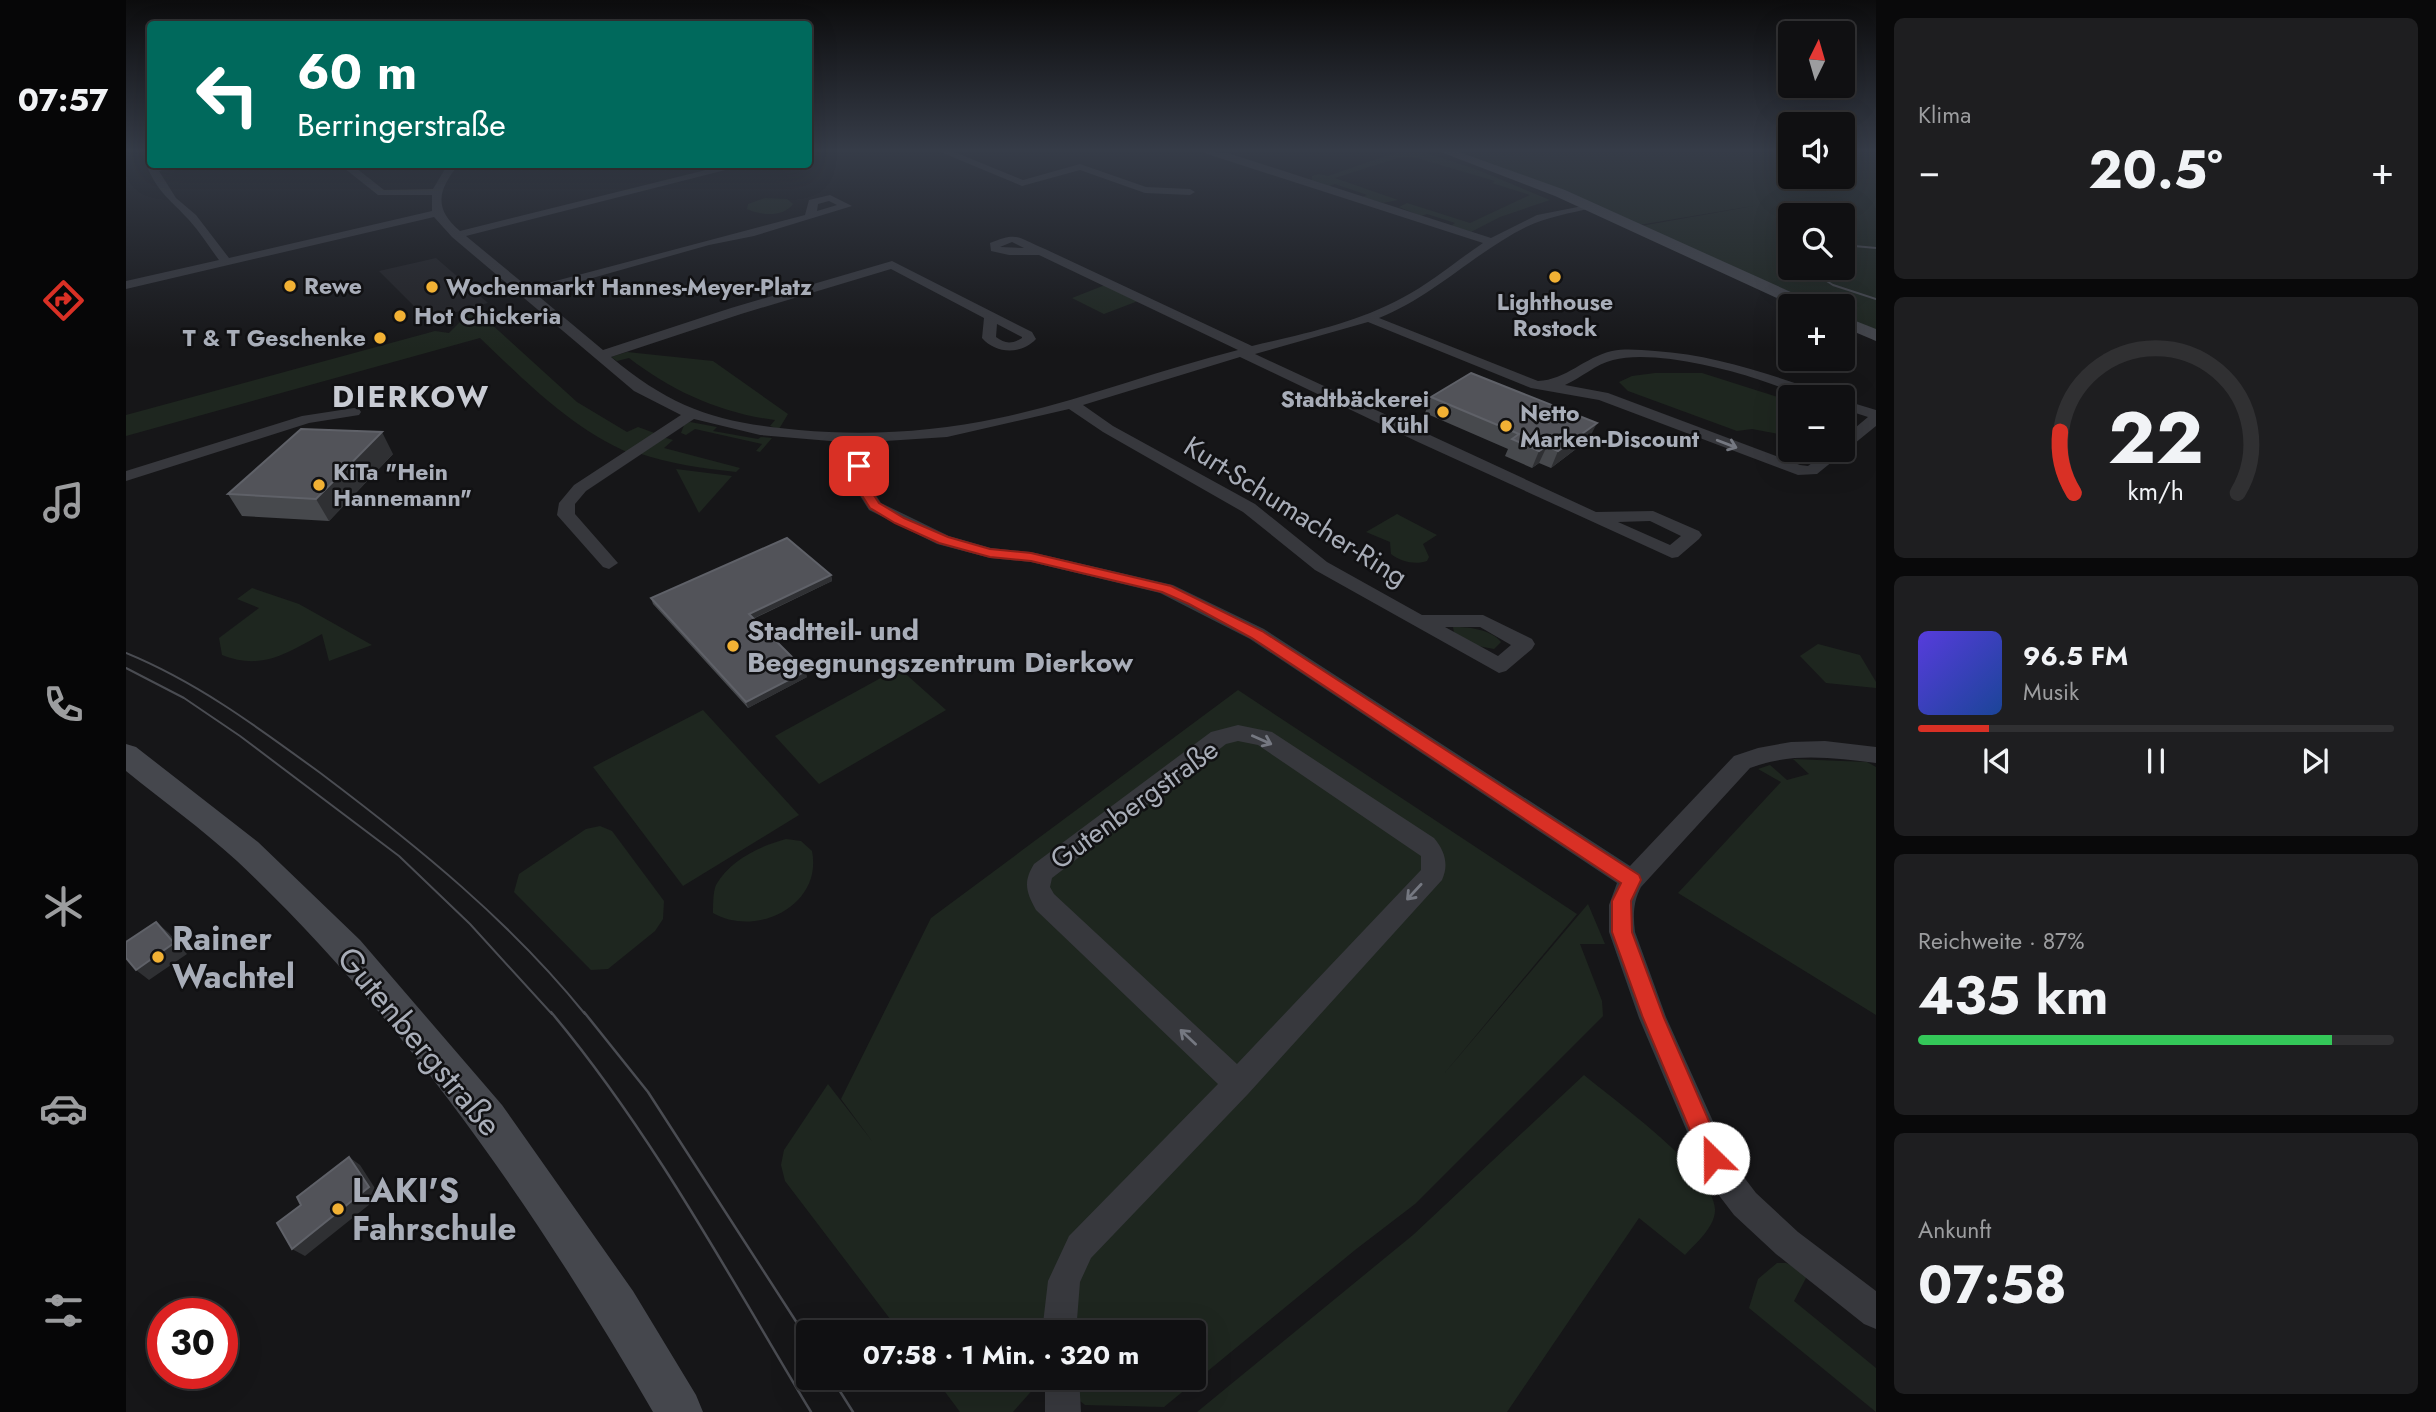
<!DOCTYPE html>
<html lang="de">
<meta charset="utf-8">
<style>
body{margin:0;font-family:Jost,sans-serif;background:#1e1e20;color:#f1f3f6;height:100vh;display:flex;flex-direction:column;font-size:26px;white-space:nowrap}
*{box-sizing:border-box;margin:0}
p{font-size:23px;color:#9c9d9f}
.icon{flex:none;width:38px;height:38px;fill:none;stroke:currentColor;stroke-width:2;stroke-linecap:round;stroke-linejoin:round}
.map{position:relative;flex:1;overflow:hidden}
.sheet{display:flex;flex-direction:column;gap:18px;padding:18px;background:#09090a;width:560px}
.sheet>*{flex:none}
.hud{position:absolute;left:21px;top:21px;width:665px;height:147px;border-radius:7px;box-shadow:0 7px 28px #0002,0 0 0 2px #303032;background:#00695c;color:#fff;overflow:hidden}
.needle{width:46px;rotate:5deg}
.fabs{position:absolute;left:1652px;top:21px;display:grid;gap:14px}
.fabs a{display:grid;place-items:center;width:77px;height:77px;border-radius:7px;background:#101012;box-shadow:0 7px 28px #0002,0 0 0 2px #303032;font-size:35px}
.speed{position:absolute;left:21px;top:1298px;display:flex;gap:14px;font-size:35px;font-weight:700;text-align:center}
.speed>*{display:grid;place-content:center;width:91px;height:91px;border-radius:50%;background:#101012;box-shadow:0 7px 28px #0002,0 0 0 2px #303032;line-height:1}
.speed .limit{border:10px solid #d22;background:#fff;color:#111}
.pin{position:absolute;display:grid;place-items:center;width:60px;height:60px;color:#fff;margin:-30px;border-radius:14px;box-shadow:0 4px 10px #0006}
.me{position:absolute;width:77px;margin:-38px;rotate:337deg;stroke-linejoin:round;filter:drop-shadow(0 0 5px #0008)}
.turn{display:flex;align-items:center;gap:24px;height:147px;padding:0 35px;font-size:32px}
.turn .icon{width:91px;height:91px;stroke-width:2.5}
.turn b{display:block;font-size:49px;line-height:60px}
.big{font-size:52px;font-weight:700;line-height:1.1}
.sheet .tile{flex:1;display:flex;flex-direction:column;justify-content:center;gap:10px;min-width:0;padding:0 24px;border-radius:10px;background:#1e1e20}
.sheet .dial{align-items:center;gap:0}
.dial svg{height:182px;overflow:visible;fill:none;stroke:#303032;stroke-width:7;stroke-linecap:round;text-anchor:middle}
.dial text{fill:#f1f3f6;stroke:none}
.song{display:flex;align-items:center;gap:21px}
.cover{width:84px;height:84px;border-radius:10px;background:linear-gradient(135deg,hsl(250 70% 55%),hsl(220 70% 35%))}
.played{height:7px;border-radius:4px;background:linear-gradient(90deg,#d93025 15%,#303032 15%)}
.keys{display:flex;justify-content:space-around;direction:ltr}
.heat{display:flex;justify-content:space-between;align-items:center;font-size:38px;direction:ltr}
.charge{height:10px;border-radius:5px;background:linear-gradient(90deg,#34c759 87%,#303032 0)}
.trip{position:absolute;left:670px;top:1320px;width:410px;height:70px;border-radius:7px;background:#101012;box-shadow:0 7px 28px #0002,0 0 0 2px #303032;font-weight:700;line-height:70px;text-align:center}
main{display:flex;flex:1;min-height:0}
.menu{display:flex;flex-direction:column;width:126px;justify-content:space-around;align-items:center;background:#060607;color:#9c9d9f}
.menu .icon{width:49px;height:49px}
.menu .current{color:#d93025}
.menu b{font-size:32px;color:#f1f3f6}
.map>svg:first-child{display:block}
.built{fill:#222225}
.green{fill:#1e261f;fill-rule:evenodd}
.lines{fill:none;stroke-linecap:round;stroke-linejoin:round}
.street{fill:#37383d;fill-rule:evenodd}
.secondary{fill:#45474d;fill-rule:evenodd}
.tram-far1{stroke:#4a4c52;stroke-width:2}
.tram{stroke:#4a4c52;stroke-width:2.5}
.wall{fill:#47494d}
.shaded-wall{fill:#2f3033}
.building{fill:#525359;stroke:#5f6168;stroke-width:2}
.oneway{stroke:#757881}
.route{fill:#d93025;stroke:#8d1f18;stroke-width:2}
.poi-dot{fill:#f2b134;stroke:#111113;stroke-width:2.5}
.labels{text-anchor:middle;stroke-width:5;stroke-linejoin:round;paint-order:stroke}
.far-poi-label{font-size:23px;font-weight:bold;fill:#a8adb8;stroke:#111113;text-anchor:start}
.street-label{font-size:28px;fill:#a8adb8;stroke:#111113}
.poi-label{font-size:28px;font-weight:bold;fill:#a8adb8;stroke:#111113;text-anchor:start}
.far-district-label{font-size:30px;font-weight:bold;letter-spacing:2px;fill:#c9ccd4;stroke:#111113}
.near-poi-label{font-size:33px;font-weight:bold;fill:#a8adb8;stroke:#111113;text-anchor:start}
.near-street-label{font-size:33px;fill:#a8adb8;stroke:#111113}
</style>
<main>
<nav class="menu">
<b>07:57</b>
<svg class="icon current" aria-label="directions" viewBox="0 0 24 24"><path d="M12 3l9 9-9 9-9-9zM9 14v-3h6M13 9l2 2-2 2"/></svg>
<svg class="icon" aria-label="music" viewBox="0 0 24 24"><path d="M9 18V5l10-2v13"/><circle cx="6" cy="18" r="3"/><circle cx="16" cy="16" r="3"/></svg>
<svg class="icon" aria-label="phone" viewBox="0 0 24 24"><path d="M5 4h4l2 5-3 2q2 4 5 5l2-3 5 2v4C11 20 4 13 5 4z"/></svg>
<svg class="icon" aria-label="climate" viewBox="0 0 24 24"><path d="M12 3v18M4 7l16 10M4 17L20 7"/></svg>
<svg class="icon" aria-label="car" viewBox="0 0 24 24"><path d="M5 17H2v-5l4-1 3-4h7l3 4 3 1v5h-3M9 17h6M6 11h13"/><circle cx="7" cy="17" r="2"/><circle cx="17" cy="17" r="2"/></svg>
<svg class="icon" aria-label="filters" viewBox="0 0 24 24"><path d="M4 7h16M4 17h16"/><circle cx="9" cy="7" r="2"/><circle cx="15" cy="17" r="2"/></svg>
</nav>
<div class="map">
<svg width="1750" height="1412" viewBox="0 0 1750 1412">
<rect width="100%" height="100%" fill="#161618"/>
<!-- built -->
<polygon class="built" points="310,258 362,303 302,320 253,271"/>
<!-- green -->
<g class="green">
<polygon points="1265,151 1295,151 1352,170 1424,200 1374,217 1345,232 1325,226 1329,223 1301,214 1295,216 1273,207 1281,203 1344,223 1404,195 1366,183 1369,181 1287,157 1275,157 1209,178 1272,200 1257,203 1236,197 1241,195 1209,184 1203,186 1186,180 1186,176 1193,174 1202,176 1268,153"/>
<path d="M1325,151H1664V177H1717V151H1750V334L1717,321V306H1681L1509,227L1633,205L1513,225ZM1664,215H1717V268H1664Z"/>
<path d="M639,198L661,199L667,204C658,217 635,216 621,209L622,204Z"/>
<polygon points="979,285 1012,301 978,314 946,298"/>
<path d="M352,312L451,402L501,432L512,427L534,435L505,454C445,428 401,383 354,338L0,436V415L309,331L323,333L341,315Z"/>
<path d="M501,352L587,361L662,414L653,429L644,426L649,420C594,413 546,391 503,358L491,361L485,357Z"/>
<polygon points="1529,373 1576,373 1664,401 1664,436 1626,429 1611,431 1502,391 1493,382 1506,376"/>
<polygon points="564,422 591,427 587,431 632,439 635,437 646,438 634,452 630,451 636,444 569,429 560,435 555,433 558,425"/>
<path d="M537,437L547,440L538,448L614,468L610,472C576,468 544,464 512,453Z"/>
<polygon points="550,469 606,476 573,513"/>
<path d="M1271,514L1311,535L1297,544L1303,557L1301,561C1290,565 1275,562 1265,554L1264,542L1240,532Z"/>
<path d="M126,588L173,604L246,645L203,661L196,634C161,653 136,671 96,655L93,638L133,608L111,599Z"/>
<path d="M1327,627C1343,627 1364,629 1375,642L1368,649L1347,645L1328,632Z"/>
<polygon points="1692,644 1734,655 1750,682 1750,688 1700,683 1674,656"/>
<polygon points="773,668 820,710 693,784 649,736"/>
<polygon points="1112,690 1451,914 1317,1075 1462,904 1479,944 1454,944 1476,1001 1477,1016 1289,1204 1229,1250 1038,1407 959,1405 923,1377 1068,1377 1068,1332 774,1332 659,1181 655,1165 658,1150 702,1084 746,1141 715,1099 805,918"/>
<polygon points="577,710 673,815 557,886 467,767"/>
<polygon points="1667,759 1741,762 1750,767 1750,1015 1552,893 1655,782 1632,769 1644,765 1661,780 1683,774"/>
<polygon points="474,826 486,831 538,901 537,919 529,931 482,969 465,970 388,892 393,874 460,829"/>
<path d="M660,839L675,841L686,851C697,905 630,938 587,913C587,905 587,892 590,885C604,860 634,846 660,839Z"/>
<path d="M1458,1075C1488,1100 1590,1173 1589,1210C1589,1227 1570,1243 1559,1255L1513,1218L1381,1412H1071L1287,1235Z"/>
<polygon points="1651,1263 1660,1263 1676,1270 1680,1278 1668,1301 1750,1368 1750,1412 1623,1308 1632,1279"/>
<polygon points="808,1377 918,1377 887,1412 834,1412"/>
</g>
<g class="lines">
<!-- street -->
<g class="street">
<polygon points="812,151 826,151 897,180 954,164 1020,187 1064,189 1069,192 1064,195 1019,193 954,170 896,186"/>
<path d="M1072,151L1102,153L1365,238L1411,215L1467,204V208C1444,213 1421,217 1400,227C1348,253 1308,296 1253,318L1412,381C1440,380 1459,357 1486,351C1500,348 1515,350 1529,351C1590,355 1645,375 1702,394L1704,397C1678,398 1656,387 1631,379C1595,367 1524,350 1487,360C1470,364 1455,378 1439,385L1482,393L1674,465L1682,466L1703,450H1717V438L1742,417L1717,409V400L1750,410V426L1691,474L1672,475L1473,400L1405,388L1242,322L1129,354L1470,512L1527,511L1573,531L1576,535L1573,539L1552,557L1546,558L1292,442L1114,357L957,405L987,426L1129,504L1201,562L1296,615H1357L1406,639L1409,644L1406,649L1380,671L1373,673L1189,570L1117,512L977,432L943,409L821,437L744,442L740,480L755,503L823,536L865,548L905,552L1047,585L1138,629L1504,866L1608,756L1632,748L1665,742L1699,741L1750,747V763C1708,758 1665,752 1624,768L1515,887C1507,902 1507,916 1509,932L1540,1017L1604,1159L1630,1193L1672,1232L1750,1291V1329L1738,1324L1650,1254L1608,1215L1582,1181L1513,1018L1483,932V905L1491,883L1124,639L1034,593L905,562L864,558L811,544L743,510L724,480L728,443L634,435L568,419L460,491L449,504V514L492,563L483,569L477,567L431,515L433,503L448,485L555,415L508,391L326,237L308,217L0,289V281L93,260C83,247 74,232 63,220C45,200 34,195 22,169L35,164H58L33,171L50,198L70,215L103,258L306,211V195H252L213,164H225L258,190L307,189L322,164H333C312,190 307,208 334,231L604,164H623L340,236L403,288L679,215L683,200L704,195L726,206L628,236L583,245L410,294L477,350L605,308L766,261L906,332L910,339C895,355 870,354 856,338L858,318L765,269L615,314L485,357C547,409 593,423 673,430C740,436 807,432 873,418C954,401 1032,370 1112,350L913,255H883L865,251L864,243C893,231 892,238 919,249L1126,346C1177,334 1230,323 1276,298C1305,283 1330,261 1357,243ZM703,201L711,205L691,211L692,204ZM886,242L898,248L874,247ZM871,324L896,337V338C886,344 879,344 870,337ZM1524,521L1555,536L1544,545L1492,522ZM1319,627H1354L1385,645L1372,656Z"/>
<polygon points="228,408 233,409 235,412 233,415 183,423 0,481 0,471 176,416"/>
<path d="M1112,725L1146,732L1308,838C1319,851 1323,865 1316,880L1122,1094L965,1258L954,1282L950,1332H916L922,1281L943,1236L1092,1084L910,910C900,892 897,882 908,864L1085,732ZM1112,741L1132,745L1295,856V870L1111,1064L928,894L924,887L926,878L1100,744Z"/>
<polygon points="919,1377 953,1377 955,1412 919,1412"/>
</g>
<!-- secondary -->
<g class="secondary">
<polygon points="1312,151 1330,151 1439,190 1687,302 1689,306 1668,306 1429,196"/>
<polygon points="1717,316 1750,329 1750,341 1717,327"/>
<path d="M0,744L10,747L132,842L234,940L376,1105L507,1291L570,1395L577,1412H527C414,1216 276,1016 111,861C76,829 37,801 0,771Z"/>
</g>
<!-- tram-far1 -->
<g class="tram-far1">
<polyline points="1717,245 1750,248"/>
<polyline points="1680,268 1707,285 1750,299"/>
<path d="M0,653C73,683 134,729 197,775C291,846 385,922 459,1014"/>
<polyline points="0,668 58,698 114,736 273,856 344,924 426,1014"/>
</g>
<!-- tram -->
<g class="tram">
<path d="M425,1012C527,1134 603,1276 685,1412"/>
<polyline points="458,1012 522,1092 682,1340"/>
<polyline points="705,1377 727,1412"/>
</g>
</g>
<!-- wall -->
<g class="wall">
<polygon points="1305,397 1463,439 1425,468 1413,463 1406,468 1379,456 1382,449 1299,413"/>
<polygon points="267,454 203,521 116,516 102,494"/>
<polygon points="705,575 706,581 627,619 681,677 622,708 527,604 525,598"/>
</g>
<!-- shaded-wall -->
<g class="shaded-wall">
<polygon points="1471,423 1463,439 1425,468 1432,451"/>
<polygon points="256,432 267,454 203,521 190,499"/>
<polygon points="1421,446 1413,463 1406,468 1413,451"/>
<polygon points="705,575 706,581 624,620 623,614"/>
<polygon points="680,671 681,677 622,708 620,702"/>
<polygon points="30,922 43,933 61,954 23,980 10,970"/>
<polygon points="223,1157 234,1165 254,1196 179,1256 166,1249"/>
</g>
<!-- building -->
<g class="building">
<polygon points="1345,373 1471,423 1432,451 1421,446 1413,451 1386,439 1393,434 1305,397"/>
<polygon points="175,429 256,432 190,499 102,494"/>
<polygon points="661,538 705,575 623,614 680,671 620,702 525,598"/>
<polygon points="30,922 48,943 10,970 0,958 0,942"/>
<polygon points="223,1157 243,1187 166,1249 151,1223 175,1205 171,1197"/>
</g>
<!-- one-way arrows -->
<defs><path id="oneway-shaft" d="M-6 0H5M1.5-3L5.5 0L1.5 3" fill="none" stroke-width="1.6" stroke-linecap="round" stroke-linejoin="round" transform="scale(1.75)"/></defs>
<g class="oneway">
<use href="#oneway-shaft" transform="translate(1601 444) rotate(21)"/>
<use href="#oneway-shaft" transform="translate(1136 740) rotate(24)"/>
<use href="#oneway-shaft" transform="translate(1288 892) rotate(133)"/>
<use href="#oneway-shaft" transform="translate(1062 1037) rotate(-137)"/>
</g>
<!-- sky -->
<linearGradient id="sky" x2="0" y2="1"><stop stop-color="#0c0c0d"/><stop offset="0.43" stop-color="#363c48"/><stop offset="1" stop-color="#363c48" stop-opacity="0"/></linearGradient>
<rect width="1750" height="349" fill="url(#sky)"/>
<!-- route -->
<polygon class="route" points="733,463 739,466 738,480 753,503 778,518 822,537 864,549 905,553 1045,586 1136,631 1513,875 1515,880 1505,901 1506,932 1538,1018 1599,1158 1596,1166 1587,1170 1579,1166 1517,1018 1486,932 1486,901 1495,883 1126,638 1063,604 1036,592 905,561 864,557 813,543 769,523 744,508 726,480 727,466"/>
<!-- markers -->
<g class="poi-dot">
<circle cx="1429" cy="277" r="7"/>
<circle cx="164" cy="286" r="7"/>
<circle cx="306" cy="287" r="7"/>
<circle cx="274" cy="316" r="7"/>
<circle cx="254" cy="338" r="7"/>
<circle cx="1317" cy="412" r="7"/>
<circle cx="1380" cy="426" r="7"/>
<circle cx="193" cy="485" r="7"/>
<circle cx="607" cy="646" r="7"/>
<circle cx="32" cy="957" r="7"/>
<circle cx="212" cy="1209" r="7"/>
</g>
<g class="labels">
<!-- far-poi labels -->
<g class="far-poi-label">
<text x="178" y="294">Rewe</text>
<text x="320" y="295">Wochenmarkt Hannes-Meyer-Platz</text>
<text x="1429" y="310" text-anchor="middle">Lighthouse<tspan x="1429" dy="26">Rostock</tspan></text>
<text x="288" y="324">Hot Chickeria</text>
<text x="240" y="346" text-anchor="end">T &amp; T Geschenke</text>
<text x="1303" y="407" text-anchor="end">Stadtbäckerei<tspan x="1303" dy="26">Kühl</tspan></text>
<text x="1394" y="421">Netto<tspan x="1394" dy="26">Marken-Discount</tspan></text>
<text x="207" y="480">KiTa "Hein<tspan x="207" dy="26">Hannemann"</tspan></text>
</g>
<!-- street labels -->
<g class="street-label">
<text transform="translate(1170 511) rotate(32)" y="10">Kurt-Schumacher-Ring</text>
<text transform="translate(1008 804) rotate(-36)" y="10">Gutenbergstraße</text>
</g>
<!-- poi labels -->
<g class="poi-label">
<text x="621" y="640">Stadtteil- und<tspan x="621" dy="32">Begegnungszentrum Dierkow</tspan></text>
</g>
<!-- far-district labels -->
<g class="far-district-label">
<text x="285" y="407">DIERKOW</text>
</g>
<!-- near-poi labels -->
<g class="near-poi-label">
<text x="46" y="950">Rainer<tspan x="46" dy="38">Wachtel</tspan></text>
<text x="226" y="1202">LAKI'S<tspan x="226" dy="38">Fahrschule</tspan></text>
</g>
<!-- near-street labels -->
<g class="near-street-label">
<text transform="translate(294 1041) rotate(50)" y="12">Gutenbergstraße</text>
</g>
</g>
</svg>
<div class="fabs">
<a><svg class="needle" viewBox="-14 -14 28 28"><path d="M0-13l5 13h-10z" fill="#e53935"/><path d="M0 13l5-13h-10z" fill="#9c9d9f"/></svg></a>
<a><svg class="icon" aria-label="sound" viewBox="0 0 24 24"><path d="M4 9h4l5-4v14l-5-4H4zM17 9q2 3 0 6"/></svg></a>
<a><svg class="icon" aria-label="search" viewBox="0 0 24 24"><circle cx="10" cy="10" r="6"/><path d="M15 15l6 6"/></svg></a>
<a>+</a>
<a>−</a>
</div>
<div class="speed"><div class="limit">30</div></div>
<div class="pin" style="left:733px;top:466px;background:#d93025"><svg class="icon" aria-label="arrive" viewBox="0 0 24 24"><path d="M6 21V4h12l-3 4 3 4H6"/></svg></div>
<svg class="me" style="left:1587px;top:1158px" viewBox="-20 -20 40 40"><circle r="19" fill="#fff"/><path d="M0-13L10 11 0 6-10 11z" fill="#d93025"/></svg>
<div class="trip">07:58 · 1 Min. · 320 m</div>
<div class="hud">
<div class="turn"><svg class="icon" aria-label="left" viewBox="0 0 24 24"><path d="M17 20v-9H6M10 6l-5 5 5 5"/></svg><div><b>60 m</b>Berringerstraße</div></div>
</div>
</div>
<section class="sheet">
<div class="tile"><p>Klima</p>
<div class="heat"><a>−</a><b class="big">20.5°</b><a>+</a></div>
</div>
<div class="tile dial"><svg viewBox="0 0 100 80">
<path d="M14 69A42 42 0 1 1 86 69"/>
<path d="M14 69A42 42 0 0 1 8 42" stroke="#d93025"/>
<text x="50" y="56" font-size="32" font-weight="700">22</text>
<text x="50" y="72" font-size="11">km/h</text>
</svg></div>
<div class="tile">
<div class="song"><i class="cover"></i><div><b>96.5 FM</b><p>Musik</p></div></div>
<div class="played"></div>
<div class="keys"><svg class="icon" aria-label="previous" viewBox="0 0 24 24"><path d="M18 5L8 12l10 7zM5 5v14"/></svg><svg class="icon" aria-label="pause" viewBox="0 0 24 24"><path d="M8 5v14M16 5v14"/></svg><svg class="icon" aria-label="next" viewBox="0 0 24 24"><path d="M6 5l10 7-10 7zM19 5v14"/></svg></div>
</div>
<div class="tile"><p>Reichweite · 87%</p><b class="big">435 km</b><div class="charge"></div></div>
<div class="tile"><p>Ankunft</p><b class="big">07:58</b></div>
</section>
</main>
